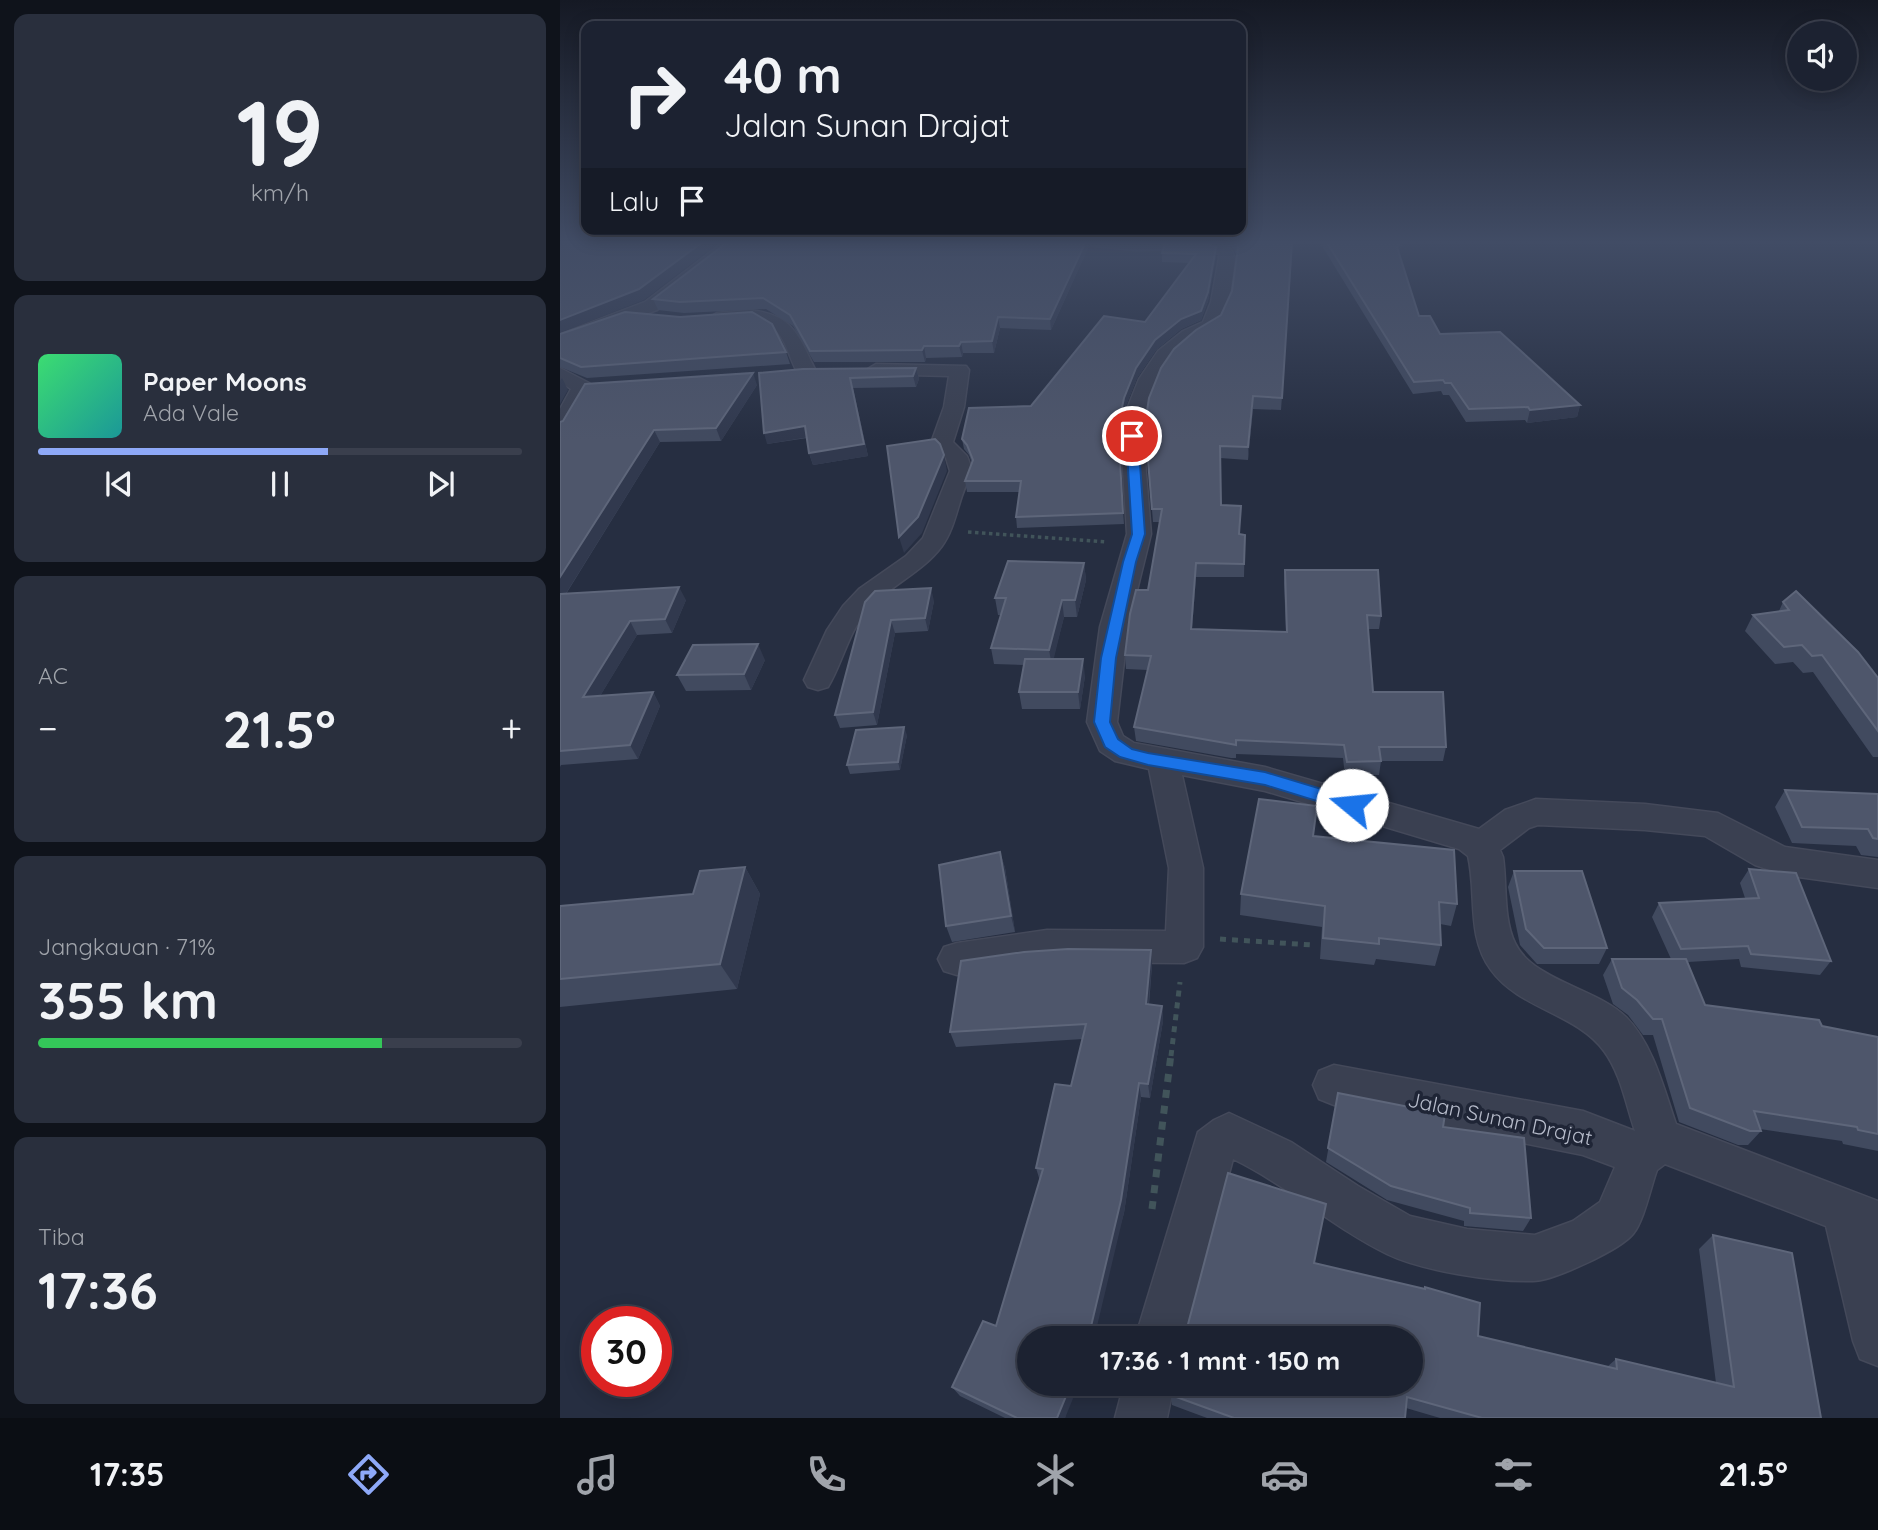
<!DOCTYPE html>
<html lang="id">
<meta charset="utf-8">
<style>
body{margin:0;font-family:Quicksand,sans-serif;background:#292f3d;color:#f1f3f6;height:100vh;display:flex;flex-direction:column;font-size:26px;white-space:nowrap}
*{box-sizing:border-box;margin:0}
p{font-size:23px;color:#a0a4ab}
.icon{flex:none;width:38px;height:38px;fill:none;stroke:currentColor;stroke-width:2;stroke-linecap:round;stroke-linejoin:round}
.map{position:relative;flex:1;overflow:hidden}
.panel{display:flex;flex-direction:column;gap:14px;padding:14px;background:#0f131b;width:560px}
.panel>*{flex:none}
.banner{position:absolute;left:21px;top:21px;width:665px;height:214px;border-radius:14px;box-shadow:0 4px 18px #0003,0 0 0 2px #3a3f4d;background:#1c2231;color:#f1f3f6;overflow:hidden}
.controls{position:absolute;left:1227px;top:21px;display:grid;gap:14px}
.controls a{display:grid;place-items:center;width:70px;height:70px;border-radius:50%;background:#1c2231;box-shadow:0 4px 18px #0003,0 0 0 2px #3a3f4d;font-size:35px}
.speed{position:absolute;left:21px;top:1306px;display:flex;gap:14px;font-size:35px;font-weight:700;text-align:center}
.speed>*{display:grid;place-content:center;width:91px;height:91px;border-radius:50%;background:#1c2231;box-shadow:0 4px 18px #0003,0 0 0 2px #3a3f4d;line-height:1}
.speed .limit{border:10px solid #d22;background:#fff;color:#111}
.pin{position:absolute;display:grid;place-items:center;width:60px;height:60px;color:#fff;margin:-30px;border:4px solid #fff;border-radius:50%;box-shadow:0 2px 7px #0007}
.me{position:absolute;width:77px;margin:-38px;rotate:287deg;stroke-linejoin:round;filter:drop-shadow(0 0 5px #0008)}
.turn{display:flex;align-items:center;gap:24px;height:147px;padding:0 28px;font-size:32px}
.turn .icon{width:91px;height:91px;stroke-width:2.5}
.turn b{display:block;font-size:49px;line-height:60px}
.then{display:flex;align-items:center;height:66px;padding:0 28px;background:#0003;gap:14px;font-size:26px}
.big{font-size:52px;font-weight:800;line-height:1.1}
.panel .tile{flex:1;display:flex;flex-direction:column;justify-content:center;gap:10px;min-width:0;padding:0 24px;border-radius:14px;background:#292f3d}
.panel .dial{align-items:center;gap:0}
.dial b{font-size:91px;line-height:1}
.song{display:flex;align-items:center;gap:21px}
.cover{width:84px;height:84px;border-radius:10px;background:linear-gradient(135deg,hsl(140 70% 55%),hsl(180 70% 35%))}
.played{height:7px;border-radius:4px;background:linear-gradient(90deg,#8ea9f8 60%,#3a3f4d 60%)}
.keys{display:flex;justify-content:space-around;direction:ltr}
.heat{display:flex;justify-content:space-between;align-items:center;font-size:38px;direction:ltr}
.charge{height:10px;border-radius:5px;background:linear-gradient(90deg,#34c759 71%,#3a3f4d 0)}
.trip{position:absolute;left:457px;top:1326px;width:406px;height:70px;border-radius:35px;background:#1c2231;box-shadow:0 4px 18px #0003,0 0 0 2px #3a3f4d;font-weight:800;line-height:70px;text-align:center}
.dock{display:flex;height:112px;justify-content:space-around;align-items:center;background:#0b0e14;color:#a0a4ab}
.dock .icon{width:49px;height:49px}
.dock .selected{color:#8ea9f8}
.dock b{font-size:32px;color:#f1f3f6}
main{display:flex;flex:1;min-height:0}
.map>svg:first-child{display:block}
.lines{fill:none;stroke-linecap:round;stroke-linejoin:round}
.minor-casing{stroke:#44495a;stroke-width:3}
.path-far2{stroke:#41545a;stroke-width:3.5;stroke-dasharray:3.5 3.5;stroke-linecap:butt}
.path-far1{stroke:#41545a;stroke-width:5;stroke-dasharray:6 6;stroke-linecap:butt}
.path{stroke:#41545a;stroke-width:7;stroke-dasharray:8 8;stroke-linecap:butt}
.minor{fill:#3a4051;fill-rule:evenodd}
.wall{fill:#414a5f}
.shaded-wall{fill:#31394e}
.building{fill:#4e566b;stroke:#5e667a;stroke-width:2}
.route{fill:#1a73e8;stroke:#114b97;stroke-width:2}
.labels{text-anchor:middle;stroke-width:7;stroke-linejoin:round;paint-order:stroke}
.near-street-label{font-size:21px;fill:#b7bccb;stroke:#1f2536}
</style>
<main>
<section class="panel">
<div class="tile dial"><b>19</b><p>km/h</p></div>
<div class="tile">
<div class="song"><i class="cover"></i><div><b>Paper Moons</b><p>Ada Vale</p></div></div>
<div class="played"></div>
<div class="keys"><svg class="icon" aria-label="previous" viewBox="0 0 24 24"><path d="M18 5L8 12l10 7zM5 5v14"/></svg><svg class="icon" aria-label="pause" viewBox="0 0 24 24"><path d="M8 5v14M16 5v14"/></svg><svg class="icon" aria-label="next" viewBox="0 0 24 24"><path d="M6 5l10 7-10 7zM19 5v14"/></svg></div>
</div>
<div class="tile"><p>AC</p>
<div class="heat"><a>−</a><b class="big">21.5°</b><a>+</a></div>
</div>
<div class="tile"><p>Jangkauan · 71%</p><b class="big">355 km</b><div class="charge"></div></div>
<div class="tile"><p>Tiba</p><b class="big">17:36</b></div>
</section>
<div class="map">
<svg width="1318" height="1418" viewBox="0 0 1318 1418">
<rect width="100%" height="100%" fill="#262e41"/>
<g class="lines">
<defs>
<g id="minor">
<polygon points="165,241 183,241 97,310 0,345 0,334 85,302"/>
<path d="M526,241H654L671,249L675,258L669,302L659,325L635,339L612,359L599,379L587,409L583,436L591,534L568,627L557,722L563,736L574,743L705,767L919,829L945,810L976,799L1085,804L1158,813L1225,847L1318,860V888L1224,875L1195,865L1145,836L1085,830L978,825L969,828L940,850L943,857C947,884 943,918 955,943C972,980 1038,989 1066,1017C1093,1044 1104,1089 1116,1124L1318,1201V1366L1300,1359L1293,1341L1266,1226L1105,1164L1097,1170C1091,1186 1084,1221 1073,1234C1060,1250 993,1281 973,1281C934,1282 862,1271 827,1254C772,1227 727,1185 673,1159L625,1339H575L638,1132L654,1120L669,1113L731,1142L798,1186L850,1216L907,1229L975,1235L1013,1221L1040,1202L1055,1167L1023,1155L774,1105L759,1099L753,1085L759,1071L774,1065L1023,1111L1075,1131C1066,1105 1061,1074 1044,1051C1016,1013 959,1009 931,970C906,936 917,894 908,856L899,849L705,791L622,775L643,868V947L637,958L624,963L487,962L397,975L384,971L378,959L384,947L397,943L487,930L606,931L609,868L589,769L555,761L540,751L527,722L540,627L567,534L561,436L567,409L579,379L598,351L623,331L643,322L651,302L659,258V254L639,248L576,250L534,246Z"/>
<path d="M189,310C233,314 238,335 256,371L253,375H239C229,360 227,338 212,327C193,315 159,330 148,318L157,313Z"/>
<path d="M316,364L406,366L409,370L404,407L393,442L407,456L413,472C398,494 398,524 382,546C362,573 330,585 308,610C288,632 283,662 268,687L258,690L248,687L244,680L267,630L283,606L299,589L346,556L363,538L390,471L386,458L371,443L384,407L389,376L309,374L306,370Z"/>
<polygon points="0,368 29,383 32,387 10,428 7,432 0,434 0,409 11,389 0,382"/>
<polygon points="564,1384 614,1384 607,1418 555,1418"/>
</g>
</defs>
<!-- minor casing -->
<use href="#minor" class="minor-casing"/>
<!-- path-far2 -->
<polyline class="path-far2" points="408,532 546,542"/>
<!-- path-far1 -->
<g class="path-far1">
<polyline points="660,939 752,945"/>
<polyline points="611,1056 620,982"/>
</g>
<!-- path -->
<polyline class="path" points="592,1209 611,1054"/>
<!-- minor -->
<use href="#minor" class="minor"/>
</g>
<!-- wall -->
<g class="wall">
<polygon points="659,241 733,241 721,410 693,409 688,460 660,458 661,505 680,534 685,535 684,577 636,577 632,629 726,632 724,583 725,570 821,616 819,629 808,629 813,692 886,747 883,761 821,761 819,775 785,776 783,758 676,754 676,758 671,758 576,741 574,727 588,670 566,669 565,655 588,590 600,522 593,522 585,424 661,315 672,291 677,256 673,248"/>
<polygon points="759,241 845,241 839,252 859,316 880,334 1020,405 1017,417 967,423 965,420 906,422 889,395 883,395 881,391 853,394"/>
<polygon points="529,246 491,330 440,328 434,353 403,353 402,357 366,358 365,362 254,362 233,326 206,309 124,313 98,310 93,299"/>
<polygon points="656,247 656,256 648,301 641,320 621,329 596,350 577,378 565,408 558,436 564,524 457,528 456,517 459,492 407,492 405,481 412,463 409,455 404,449 402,439 471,406 585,322 629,263 602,262 602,253"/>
<polygon points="0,334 226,352 230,364 27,378 0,367"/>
<polygon points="356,368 359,379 356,387 293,388 308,456 253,465 249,453 247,438 207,444 243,369"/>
<polygon points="197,385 161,441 100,442 6,594 126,600 112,633 77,635 40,696 93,692 100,706 78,759 1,765 0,767 0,422"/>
<polygon points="524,563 526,580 517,617 504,617 493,659 525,676 520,709 462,709 459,692 464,665 434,664 431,648 441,615 438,615 435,598"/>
<polygon points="374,601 368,631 335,633 317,725 280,728 275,715 305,602"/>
<polygon points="1223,602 1318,678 1318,757 1313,757 1253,672 1243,673 1233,662 1215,664 1185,631 1193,615 1219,611"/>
<polygon points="205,660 191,690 126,691 117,675"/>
<polygon points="347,735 340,770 290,774 287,765"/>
<polygon points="1225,790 1318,794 1318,857 1301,855 1296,846 1232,843 1215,807"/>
<polygon points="754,836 897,904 891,926 880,924 881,945 875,966 816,959 814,965 760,959 762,927 680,915 681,894"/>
<polygon points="440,852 445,868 455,932 392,942 386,926"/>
<polygon points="185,867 200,894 177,989 0,1007 0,906 133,894"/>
<polygon points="1189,869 1271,961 1260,975 1181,967 1179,959 1128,962 1145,1005 1318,1037 1318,1151 1283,1144 1282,1141 1200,1129 1201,1131 1188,1145 1178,1145 1119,1122 1093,1035 1083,1035 1068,1015 1053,1004 1043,975 1052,959 1111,959 1092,917 1099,903 1185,898 1180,883"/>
<polygon points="954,871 1047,948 1039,964 977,964 960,945 948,887"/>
<polygon points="592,965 589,1005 602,1006 603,1021 590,1098 581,1097 564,1213 505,1418 445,1418 400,1396 392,1387 436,1326 480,1181 476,1168 511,1086 523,1039 396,1047 390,1032"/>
<polygon points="778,1093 971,1218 963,1231 904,1226 904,1221 827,1200 766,1162"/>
<polygon points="1153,1235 1261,1418 880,1418 846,1408 845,1418 647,1418 612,1405 611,1395 627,1328 754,1263 864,1289 865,1287 918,1336 1047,1367 1056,1359 1156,1383 1139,1249"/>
</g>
<!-- shaded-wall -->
<g class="shaded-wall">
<polygon points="144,241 161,241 84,300 0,333 0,320"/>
<polygon points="526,241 529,241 529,246 491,330 490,319"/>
<polygon points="841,241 845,241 836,257 837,247"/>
<polygon points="656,247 656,256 648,301 641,320 621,329 596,350 577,378 565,408 558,436 564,524 558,426 564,398 576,368"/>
<polygon points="438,317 440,328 434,353 432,341"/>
<polygon points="401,342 403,353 402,357 399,346"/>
<polygon points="364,346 366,358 365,362 362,350"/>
<polygon points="356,368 359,379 356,387 353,376"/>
<polygon points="193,373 197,385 161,441 156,428"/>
<polygon points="2,378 8,390 0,404 0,381"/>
<polygon points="290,378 308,456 253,465 249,453"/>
<polygon points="693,396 693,409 688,460 688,447"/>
<polygon points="1020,405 1017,417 967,423 970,410"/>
<polygon points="245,426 249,437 207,444 204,433"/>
<polygon points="94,430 100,442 0,603 0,577"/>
<polygon points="384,455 387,471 362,533 344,553 339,537"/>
<polygon points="524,563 526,580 517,617 515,600"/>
<polygon points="636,563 636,577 631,643 631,629"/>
<polygon points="119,587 126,600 112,633 105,619"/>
<polygon points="371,588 374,601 368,631 365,618"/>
<polygon points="502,600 504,617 492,666 489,650"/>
<polygon points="331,620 335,633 317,725 313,712"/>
<polygon points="70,621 77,635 31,711 23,697"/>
<polygon points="198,644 205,660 191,690 184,674"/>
<polygon points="523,659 525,676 520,709 518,692"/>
<polygon points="93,692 100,706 78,759 70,745"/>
<polygon points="344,727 347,735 340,770 338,762"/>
<polygon points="440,852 445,868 455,932 451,916"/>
<polygon points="185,867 200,894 177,989 160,964"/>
<polygon points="591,950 592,965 587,1020 586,1004"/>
<polygon points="602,1006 603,1021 590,1098 588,1084"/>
<polygon points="579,1083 581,1097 564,1213 534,1339 528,1339"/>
<polygon points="511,1384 519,1384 505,1418 497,1418"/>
</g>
<!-- building -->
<g class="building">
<polygon points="0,241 144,241 79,289 0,320"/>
<polygon points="169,241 526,241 490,319 438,317 432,341 401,342 399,346 364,346 362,350 250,351 230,315 203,298 120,302 93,299"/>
<polygon points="675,241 732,241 722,398 693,396 688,447 660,446 661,505 681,506 679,534 685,535 684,564 636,563 631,629 727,632 725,570 818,570 821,616 807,615 813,692 883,692 886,747 819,747 821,761 787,762 784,745 676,740 676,745 671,744 574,727 591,656 565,655 570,614 576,590 588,590 602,509 592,509 585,424 589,398 601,368 614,349 636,330 661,315 672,291 678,248"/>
<polygon points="766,241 841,241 837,247 859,316 870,316 880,334 940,332 1020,405 970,410 968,407 909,409 891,383 885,383 883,380 854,382"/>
<polygon points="639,242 656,247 648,292 641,311 621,319 595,340 576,368 564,398 558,426 563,513 456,517 461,481 405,481 413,460 407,445 402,439 409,408 471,406 544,316 585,322 636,254 602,253 605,243"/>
<polygon points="65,312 120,317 192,312 212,324 226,352 21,367 0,358 0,334"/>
<polygon points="356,368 353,376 290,378 304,444 249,453 245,426 204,433 199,373 243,369"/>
<polygon points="193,373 156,428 94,430 0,577 0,422 3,421 25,384"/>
<polygon points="375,439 380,444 384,455 358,517 339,537 327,446"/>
<polygon points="448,561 524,563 515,600 502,600 489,650 431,648 446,598 435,598"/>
<polygon points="119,587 105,619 70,621 23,697 93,692 70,745 0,751 0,594"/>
<polygon points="371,588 365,618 331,620 313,712 275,715 305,602 315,591"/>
<polygon points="1236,591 1298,652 1318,678 1318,731 1262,655 1252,656 1242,645 1224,647 1193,615 1229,610 1223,602"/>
<polygon points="198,644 184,674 117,675 133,645"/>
<polygon points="465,659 523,659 518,692 459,692"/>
<polygon points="344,727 338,762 287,765 296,730"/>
<polygon points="1225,790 1318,794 1318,839 1313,838 1308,829 1242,827"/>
<polygon points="699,799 757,806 753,836 894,850 897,904 879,902 881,945 819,938 819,944 763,938 765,906 681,894"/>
<polygon points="440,852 451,916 386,926 379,865"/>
<polygon points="185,867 160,964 0,979 0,906 133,894 140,871"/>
<polygon points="1189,869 1236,873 1271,961 1191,954 1188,946 1121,949 1099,903 1199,898"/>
<polygon points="954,871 1022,871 1047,948 984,948 966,929"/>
<polygon points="508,949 591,950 586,1004 602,1006 588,1084 579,1083 561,1200 528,1339 469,1339 469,1384 511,1384 497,1418 457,1418 392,1387 423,1321 436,1326 483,1169 476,1168 495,1084 511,1086 526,1024 390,1032 401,961 464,952"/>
<polygon points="1052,959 1126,959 1145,1005 1259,1020 1262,1026 1318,1037 1318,1134 1298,1130 1297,1127 1194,1111 1201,1131 1190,1131 1130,1108 1102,1019 1093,1019 1077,1000 1062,988"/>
<polygon points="778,1093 885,1114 883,1127 964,1138 971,1218 910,1213 910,1208 831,1186 768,1148"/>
<polygon points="668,1173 766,1204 754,1263 865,1289 865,1287 920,1303 918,1336 1057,1369 1056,1359 1174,1387 1153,1235 1232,1253 1261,1418 922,1418 847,1397 845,1418 674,1418 611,1395 613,1384 850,1384 850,1339 609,1339 612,1330 627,1328"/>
</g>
<!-- sky -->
<linearGradient id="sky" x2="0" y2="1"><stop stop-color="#151924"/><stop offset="0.55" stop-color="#414c65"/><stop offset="1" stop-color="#414c65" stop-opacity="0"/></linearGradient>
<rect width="1318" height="440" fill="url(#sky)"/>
<!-- route -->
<polygon class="route" points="572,432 578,436 585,534 576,562 556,658 550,722 558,739 572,749 588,753 705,772 798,800 801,805 798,810 792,812 705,785 588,765 560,757 545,747 534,722 541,658 563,562 572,534 566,436"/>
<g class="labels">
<!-- near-street labels -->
<g class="near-street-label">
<text transform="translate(940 1119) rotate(12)" y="7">Jalan Sunan Drajat</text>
</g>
</g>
</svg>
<div class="controls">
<a><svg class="icon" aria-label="sound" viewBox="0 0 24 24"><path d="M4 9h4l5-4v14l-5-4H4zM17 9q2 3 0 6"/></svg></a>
</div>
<div class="speed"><div class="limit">30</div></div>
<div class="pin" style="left:572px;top:436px;background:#d93025"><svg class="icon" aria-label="arrive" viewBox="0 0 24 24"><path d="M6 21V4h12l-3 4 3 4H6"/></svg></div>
<svg class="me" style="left:792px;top:805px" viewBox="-20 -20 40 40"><circle r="19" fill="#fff"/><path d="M0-13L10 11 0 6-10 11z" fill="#1a73e8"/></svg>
<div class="trip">17:36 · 1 mnt · 150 m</div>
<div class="banner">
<div class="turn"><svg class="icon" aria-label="right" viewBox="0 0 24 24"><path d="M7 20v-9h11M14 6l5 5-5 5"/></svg><div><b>40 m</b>Jalan Sunan Drajat</div></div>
<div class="then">Lalu<svg class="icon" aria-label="arrive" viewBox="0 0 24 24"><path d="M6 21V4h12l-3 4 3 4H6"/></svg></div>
</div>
</div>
</main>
<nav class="dock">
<b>17:35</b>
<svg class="icon selected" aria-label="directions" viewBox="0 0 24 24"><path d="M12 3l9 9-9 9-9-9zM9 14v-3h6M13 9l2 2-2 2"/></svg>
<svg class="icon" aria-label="music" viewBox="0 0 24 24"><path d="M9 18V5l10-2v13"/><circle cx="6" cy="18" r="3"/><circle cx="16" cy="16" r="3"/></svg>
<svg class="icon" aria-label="phone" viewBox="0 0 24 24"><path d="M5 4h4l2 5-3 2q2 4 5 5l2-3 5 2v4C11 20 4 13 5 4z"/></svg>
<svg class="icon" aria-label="climate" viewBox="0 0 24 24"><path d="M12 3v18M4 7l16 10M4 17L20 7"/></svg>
<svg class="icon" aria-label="car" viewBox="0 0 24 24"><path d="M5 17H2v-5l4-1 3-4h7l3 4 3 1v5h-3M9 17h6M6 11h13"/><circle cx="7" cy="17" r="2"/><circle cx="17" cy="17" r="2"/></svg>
<svg class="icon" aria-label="filters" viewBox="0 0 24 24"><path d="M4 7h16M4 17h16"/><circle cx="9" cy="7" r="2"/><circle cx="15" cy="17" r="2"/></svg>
<b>21.5°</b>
</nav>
